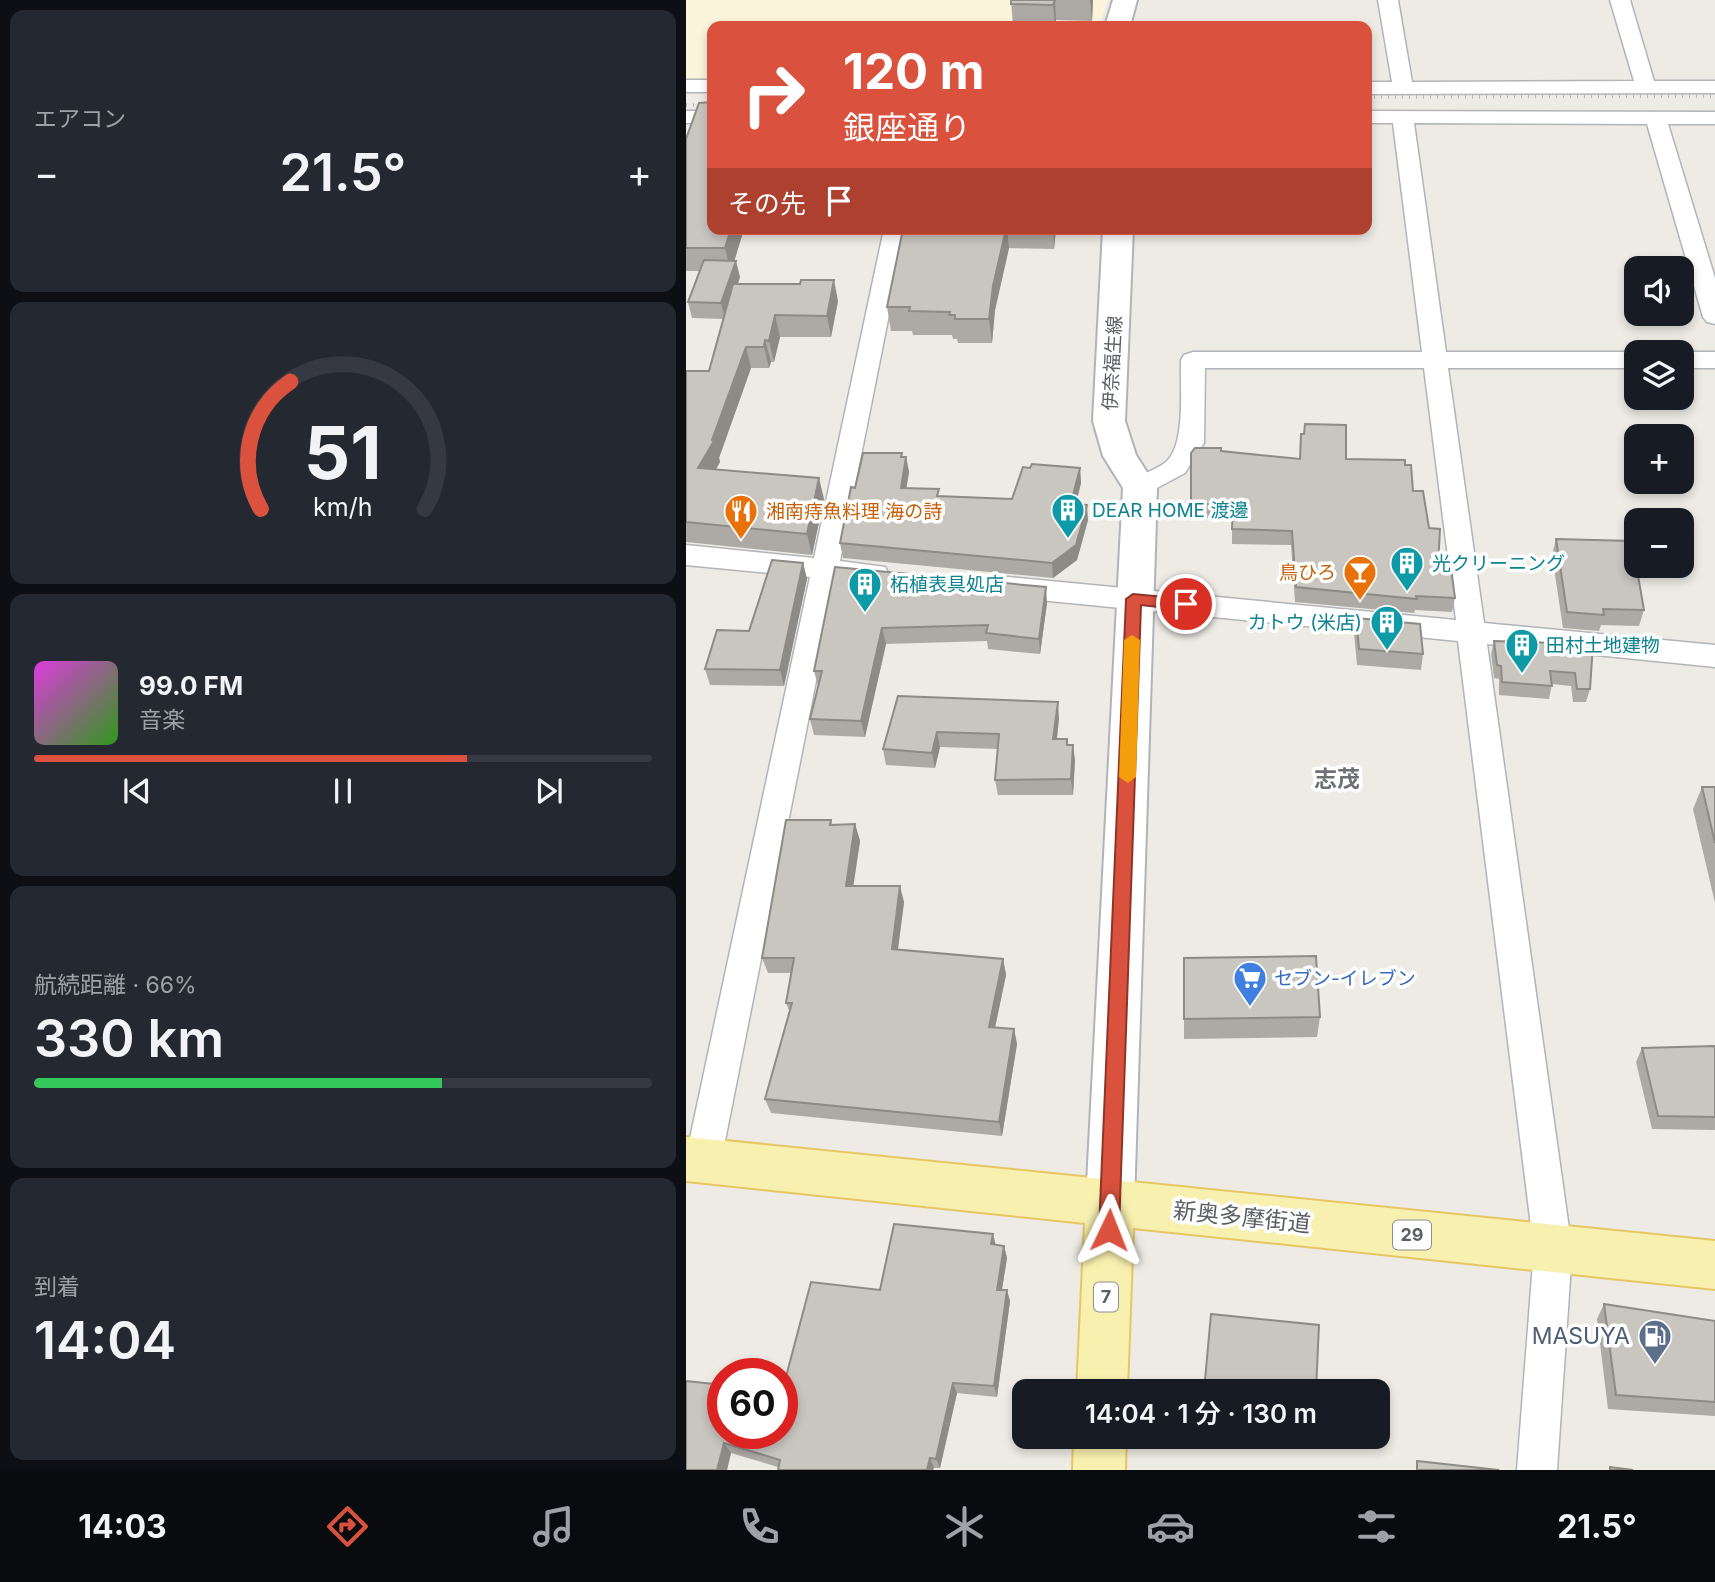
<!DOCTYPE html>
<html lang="ja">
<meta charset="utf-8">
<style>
body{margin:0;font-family:Inter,"Noto Sans JP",sans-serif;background:#242831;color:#f1f3f6;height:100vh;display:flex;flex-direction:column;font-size:26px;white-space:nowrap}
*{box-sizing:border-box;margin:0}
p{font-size:23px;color:#9ea1a6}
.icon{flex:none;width:38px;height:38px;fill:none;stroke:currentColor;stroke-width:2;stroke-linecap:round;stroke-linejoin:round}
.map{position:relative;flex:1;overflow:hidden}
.drawer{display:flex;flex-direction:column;gap:10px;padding:10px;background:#0d0f14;width:686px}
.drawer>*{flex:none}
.hud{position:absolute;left:21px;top:21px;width:665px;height:214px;border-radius:14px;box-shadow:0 4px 10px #0003;background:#da513d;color:#fff;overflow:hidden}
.controls{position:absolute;left:938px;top:256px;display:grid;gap:14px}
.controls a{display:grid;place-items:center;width:70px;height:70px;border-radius:14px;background:#171b24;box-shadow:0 4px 10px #0003;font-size:35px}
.speed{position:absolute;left:21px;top:1358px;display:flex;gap:14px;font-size:35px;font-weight:700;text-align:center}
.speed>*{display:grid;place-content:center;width:91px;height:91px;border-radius:50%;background:#171b24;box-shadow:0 4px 10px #0003;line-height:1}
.speed .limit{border:10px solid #d22;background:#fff;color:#111}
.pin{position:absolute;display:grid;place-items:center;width:60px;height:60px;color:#fff;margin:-30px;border:4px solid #fff;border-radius:50%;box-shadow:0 2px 7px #0007}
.me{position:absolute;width:77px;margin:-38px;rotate:2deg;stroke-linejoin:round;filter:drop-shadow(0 0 5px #0008)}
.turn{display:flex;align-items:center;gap:24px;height:147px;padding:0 21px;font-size:32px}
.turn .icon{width:91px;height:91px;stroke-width:2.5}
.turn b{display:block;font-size:49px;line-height:60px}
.then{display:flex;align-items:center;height:66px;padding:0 21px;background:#0003;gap:14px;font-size:26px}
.big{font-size:52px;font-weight:600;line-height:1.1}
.drawer .tile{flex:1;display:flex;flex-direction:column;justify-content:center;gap:10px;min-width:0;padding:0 24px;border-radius:14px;background:#242831}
.drawer .dial{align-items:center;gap:0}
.dial svg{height:182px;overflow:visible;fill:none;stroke:#363941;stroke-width:7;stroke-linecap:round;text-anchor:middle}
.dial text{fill:#f1f3f6;stroke:none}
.song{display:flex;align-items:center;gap:21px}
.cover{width:84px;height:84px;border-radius:10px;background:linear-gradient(135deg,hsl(300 70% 55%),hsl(110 70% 35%))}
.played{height:7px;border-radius:4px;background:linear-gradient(90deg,#da513d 70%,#363941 70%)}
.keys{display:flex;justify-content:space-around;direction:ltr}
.heat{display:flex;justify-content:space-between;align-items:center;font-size:38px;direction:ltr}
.charge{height:10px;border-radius:5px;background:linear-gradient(90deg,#34c759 66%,#363941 0)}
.trip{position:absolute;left:326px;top:1379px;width:378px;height:70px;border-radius:14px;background:#171b24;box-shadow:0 4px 10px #0003;font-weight:600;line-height:70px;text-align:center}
.tab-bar{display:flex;height:112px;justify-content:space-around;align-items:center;background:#090b0e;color:#9ea1a6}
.tab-bar .icon{width:49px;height:49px}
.tab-bar .active{color:#da513d}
.tab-bar b{font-size:32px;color:#f1f3f6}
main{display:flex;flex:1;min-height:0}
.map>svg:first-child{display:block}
.commercial{fill:#fbf5db}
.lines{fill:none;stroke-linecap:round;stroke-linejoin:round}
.minor-casing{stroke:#b1b4b8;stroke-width:3}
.secondary-casing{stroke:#b0b3b8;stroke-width:4}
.primary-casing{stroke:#e5c765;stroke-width:4}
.minor{fill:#fff;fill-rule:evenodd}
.secondary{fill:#fff;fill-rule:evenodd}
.primary{fill:#f8f0ae;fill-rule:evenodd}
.rail{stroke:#b2b3b3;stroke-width:3.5;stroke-dasharray:1 6;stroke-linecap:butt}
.wall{fill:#adaaa5}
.shaded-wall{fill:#8d8b86}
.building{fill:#c9c6c0;stroke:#8d8b86;stroke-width:2}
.route{fill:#da513d;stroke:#8e3528;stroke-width:2}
.slow{fill:#f59e0b}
.labels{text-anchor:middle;stroke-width:7;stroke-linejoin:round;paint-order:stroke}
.shield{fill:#fff;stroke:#8d8f92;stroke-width:2}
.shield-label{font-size:18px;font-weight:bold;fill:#5c5f63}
.street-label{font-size:19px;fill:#5c5f63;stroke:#fff}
.culture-label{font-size:19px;fill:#0d838f;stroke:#fff;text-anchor:start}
.food-label{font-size:19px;fill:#c56008;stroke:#fff;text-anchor:start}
.shop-label{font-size:19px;fill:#366cbe;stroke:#fff;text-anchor:start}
.quarter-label{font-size:23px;font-weight:bold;fill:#6d7075;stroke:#fff}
.near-street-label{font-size:23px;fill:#5c5f63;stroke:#fff}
.near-service-label{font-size:23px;fill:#4e5e75;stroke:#fff;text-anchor:end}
</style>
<main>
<section class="drawer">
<div class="tile"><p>エアコン</p>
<div class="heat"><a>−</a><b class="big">21.5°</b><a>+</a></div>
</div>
<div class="tile dial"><svg viewBox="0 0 100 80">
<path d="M14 69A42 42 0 1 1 86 69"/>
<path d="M14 69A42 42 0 0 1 27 13" stroke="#da513d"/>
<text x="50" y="56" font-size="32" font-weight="700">51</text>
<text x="50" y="72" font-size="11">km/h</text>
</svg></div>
<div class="tile">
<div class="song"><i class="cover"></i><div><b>99.0 FM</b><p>音楽</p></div></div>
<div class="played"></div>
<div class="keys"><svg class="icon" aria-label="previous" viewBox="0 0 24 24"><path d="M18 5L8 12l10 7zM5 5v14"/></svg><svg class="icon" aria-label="pause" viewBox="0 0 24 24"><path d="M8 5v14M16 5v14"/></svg><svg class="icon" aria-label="next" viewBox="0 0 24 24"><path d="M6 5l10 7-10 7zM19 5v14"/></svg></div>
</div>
<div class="tile"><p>航続距離 · 66%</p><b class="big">330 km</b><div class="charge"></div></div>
<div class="tile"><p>到着</p><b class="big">14:04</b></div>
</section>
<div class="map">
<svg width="1029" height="1470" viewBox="0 0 1029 1470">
<rect width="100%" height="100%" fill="#edebe4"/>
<!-- commercial -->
<polygon class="commercial" points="0,0 421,0 414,26 26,26 26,81 0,81"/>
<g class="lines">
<defs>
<g id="minor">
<polygon points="692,0 712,0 726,82 948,81 924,0 944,0 968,81 1029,81 1029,93 681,94 681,82 706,82"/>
<rect x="0" y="80" width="26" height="12"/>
<rect x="0" y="111" width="26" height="12"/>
<path d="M681,111L1029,112V124H982L1029,278V324L1021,322L1017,317L961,124L728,123L760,352H950V368H762L798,623L1029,645V667L801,644L886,1250L871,1470H831L848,1250L772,641L322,597L312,594L308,587L312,580L322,577L770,620L738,368H519L518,443L499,473L454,497L445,494L441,488C450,473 469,472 481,461C500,442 494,386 495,360L498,355L507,352H736L707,123H681Z"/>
<polygon points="198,229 220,229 154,561 199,567 203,574 199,581 189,584 150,580 35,1161 30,1173 17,1178 4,1173 0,1157 124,577 0,565 0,545 128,558"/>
<rect x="996" y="352" width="33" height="16"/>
</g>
<g id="secondary">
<polygon points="427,0 451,0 444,26 419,26"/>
<polygon points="417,229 447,229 439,421 450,455 471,488 448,1203 441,1219 424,1226 407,1219 400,1203 437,488 417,456 407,421"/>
</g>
<g id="primary">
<polygon points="0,1137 1029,1241 1029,1289 447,1228 441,1391 391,1391 399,1223 0,1181"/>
<polygon points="388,1437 440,1437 439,1470 387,1470"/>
</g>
</defs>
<!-- minor casing -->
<use href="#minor" class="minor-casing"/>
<!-- secondary casing -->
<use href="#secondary" class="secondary-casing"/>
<!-- primary casing -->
<use href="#primary" class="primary-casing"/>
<!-- minor -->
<use href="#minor" class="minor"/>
<!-- secondary -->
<use href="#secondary" class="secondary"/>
<!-- primary -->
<use href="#primary" class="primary"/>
<!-- rail -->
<g class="rail">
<polyline points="681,97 1029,96"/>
<polyline points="0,105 26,105"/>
</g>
</g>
<!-- wall -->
<g class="wall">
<polygon points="325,0 407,0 406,21 370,20 369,26 327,26"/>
<polygon points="0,139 58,229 48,261 54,277 52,284 152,301 145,337 94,337 88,362 85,362 83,368 65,368 33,458 34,462 30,469 138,499 126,555 0,542 0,371 23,371 38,319 6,318 2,302 13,271 0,271"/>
<polygon points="217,229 370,229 368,249 323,248 309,310 306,343 272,343 271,339 267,339 266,335 227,335 226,331 205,331 201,307"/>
<polygon points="535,451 613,459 660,459 719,465 727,491 743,528 752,567 769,598 766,612 729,610 728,613 609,602 605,545 546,544 546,518 505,518 505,453"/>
<polygon points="220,457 223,472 220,488 254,497 326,499 344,468 394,468 395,483 390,504 402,520 391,560 367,578 157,558 154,543 169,488"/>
<polygon points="870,539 958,610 953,626 915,625 913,631 877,628 866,555"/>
<polygon points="117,563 121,579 98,686 24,685 19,669 63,631"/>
<polygon points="149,567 361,603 354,654 302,649 301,641 200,644 179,737 128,735 124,719 132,686 128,671"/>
<polygon points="670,618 737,654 735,670 671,665 668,633"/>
<polygon points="808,641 907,644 904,689 900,702 887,702 885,686 866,684 863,699 813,695 813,679 808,678 805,654"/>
<polygon points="212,696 373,718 371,739 381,745 389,760 387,795 312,795 309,780 312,749 254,747 249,768 200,765 197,749"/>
<polygon points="1016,787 1029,787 1029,903 1007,809"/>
<polygon points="145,820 146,825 169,824 174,841 167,886 218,902 212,949 317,959 320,975 309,1027 328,1029 331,1044 316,1136 85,1113 79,1099 104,1013 100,1003 105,973 82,973 76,958"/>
<polygon points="498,958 634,1017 631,1037 498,1039"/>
<polygon points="1029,1046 1029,1130 966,1129 950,1062 956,1048"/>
<polygon points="307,1234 309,1245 318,1246 321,1258 316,1290 324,1301 311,1397 271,1393 254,1468 92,1467 45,1453 41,1470 0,1381 96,1433 194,1290"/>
<polygon points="918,1304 1029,1321 1029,1416 922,1409 911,1319"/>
<polygon points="516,1437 627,1437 626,1447"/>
</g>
<!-- shaded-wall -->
<g class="shaded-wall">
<polygon points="369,0 370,20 369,26 367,5"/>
<polygon points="404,0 407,0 406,21"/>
<polygon points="45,229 58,229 45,272 39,248"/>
<polygon points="320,229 321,229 323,248 309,310 306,343 303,319 307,286"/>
<polygon points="367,229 370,229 368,249"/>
<polygon points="50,261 54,277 39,319 35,303"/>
<polygon points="148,280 152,301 145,337 141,316"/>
<polygon points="89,315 94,337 88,362 83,341"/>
<polygon points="79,340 85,362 83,368 78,347"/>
<polygon points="60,347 65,368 33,458 34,462 19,489 12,468 26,440"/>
<polygon points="216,453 218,468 220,457 223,472 218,503 215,488"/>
<polygon points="394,468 395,483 386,518 385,503"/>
<polygon points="133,478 138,499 126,555 121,534"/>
<polygon points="401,505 402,520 391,560 367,578 366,563"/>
<polygon points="117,563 121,579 98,686 94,670"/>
<polygon points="360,587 361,603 354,654 353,639"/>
<polygon points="196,628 200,644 179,737 175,721"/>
<polygon points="372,702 373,718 369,754 367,739"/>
<polygon points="251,732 254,747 249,768 246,753"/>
<polygon points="387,745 389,760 387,795 385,779"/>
<polygon points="169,824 174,841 165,902 160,886"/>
<polygon points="214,886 218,902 210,964 206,949"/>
<polygon points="317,959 320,975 306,1042 303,1027"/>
<polygon points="328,1029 331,1044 316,1136 313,1122"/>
<polygon points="307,1234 310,1246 305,1244"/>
<polygon points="318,1246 321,1258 314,1301 311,1290"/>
<polygon points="321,1290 324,1301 311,1397 308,1386"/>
<polygon points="267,1383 271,1393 254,1468 250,1459"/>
<polygon points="38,1443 45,1453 41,1470 31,1470"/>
<polygon points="244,1458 248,1468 247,1470 241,1470"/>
</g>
<!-- building -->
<g class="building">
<polygon points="325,0 369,0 367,5 325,4"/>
<polygon points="26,102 26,229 45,229 39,248 0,248 0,139 13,103"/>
<polygon points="217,229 320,229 307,286 303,319 269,319 269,315 263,315 264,312 223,311 224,307 201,307"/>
<polygon points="18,260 50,261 35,303 2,302"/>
<polygon points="115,280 148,280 141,316 89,315 83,341 79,340 78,347 60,347 26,440 28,441 12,468 133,478 121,534 0,522 0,371 23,371 47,284 114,284"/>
<polygon points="619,424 660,425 660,459 719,460 719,465 725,465 727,491 737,491 743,528 754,529 752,567 765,568 769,598 730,596 731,599 610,587 606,531 546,529 547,504 505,504 505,453 509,448 535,448 535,451 614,459 615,434 618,434"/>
<polygon points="177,453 216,453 215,457 220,457 215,488 253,489 251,496 326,499 337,467 344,468 346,464 394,468 385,503 401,505 390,545 366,563 154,543 165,487 169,488"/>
<polygon points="870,539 946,541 958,610 917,609 918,615 881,612"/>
<polygon points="86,560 117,563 94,670 19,669 31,630 63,631"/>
<polygon points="149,567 360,587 353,639 300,633 302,625 196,628 175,721 124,719 136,671 128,671"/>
<polygon points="670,618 734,624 737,654 673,649"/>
<polygon points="808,641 907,644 904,689 891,689 889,673 864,671 866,686 816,682 815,666 811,665"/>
<polygon points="212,696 372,702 367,739 381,739 381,745 387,745 385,779 309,780 313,734 251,732 246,753 197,749"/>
<polygon points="1016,787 1029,787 1029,843"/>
<polygon points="100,820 145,820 144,825 169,824 160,886 214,886 206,949 317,959 303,1027 328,1029 313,1122 79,1099 106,1003 100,1003 108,958 76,958"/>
<polygon points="630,956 634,1017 498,1019 498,958"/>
<polygon points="1029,1046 1029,1117 972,1116 956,1048"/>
<polygon points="208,1224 307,1234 305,1244 318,1246 311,1290 321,1290 308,1386 267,1383 250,1459 244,1458 241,1470 92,1470 94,1460 38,1443 31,1470 0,1470 0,1381 37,1385 37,1433 96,1433 96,1392 125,1282 194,1290"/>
<polygon points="918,1304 1029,1321 1029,1402 930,1395"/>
<polygon points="525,1314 633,1325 630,1391 518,1391"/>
<polygon points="731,1461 813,1470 731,1470"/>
<polygon points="924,1467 947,1470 924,1470"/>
</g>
<!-- route -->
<polygon class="route" points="447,594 500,599 507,604 500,610 455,605 433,1230 430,1237 423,1239 416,1237 413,1230 440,599"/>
<!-- slow -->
<polygon class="slow" points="446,635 454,640 450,777 442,783 433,777 438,640"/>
<!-- icons -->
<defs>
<symbol id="building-pin" viewBox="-11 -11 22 30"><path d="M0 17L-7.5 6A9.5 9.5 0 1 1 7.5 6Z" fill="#0f9aa8" stroke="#fff"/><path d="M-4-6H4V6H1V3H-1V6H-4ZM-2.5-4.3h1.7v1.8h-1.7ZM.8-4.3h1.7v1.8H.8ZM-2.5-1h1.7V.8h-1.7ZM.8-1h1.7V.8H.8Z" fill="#fff"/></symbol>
<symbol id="restaurant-pin" viewBox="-11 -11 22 30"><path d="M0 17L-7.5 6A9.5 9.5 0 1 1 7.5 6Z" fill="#e8710a" stroke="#fff"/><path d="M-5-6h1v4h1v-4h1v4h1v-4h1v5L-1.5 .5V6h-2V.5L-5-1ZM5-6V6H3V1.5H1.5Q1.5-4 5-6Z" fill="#fff"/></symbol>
<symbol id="bar-pin" viewBox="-11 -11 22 30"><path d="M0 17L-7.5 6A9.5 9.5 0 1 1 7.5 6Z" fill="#e8710a" stroke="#fff"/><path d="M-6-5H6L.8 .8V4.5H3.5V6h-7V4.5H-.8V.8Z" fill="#fff"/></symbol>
<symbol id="supermarket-pin" viewBox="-11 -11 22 30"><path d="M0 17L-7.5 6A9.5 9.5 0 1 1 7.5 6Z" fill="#3f7fe0" stroke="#fff"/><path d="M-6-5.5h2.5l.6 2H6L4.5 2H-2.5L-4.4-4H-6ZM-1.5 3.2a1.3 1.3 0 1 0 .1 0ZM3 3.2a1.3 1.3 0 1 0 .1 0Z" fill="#fff"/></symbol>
<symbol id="fuel-pin" viewBox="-11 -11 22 30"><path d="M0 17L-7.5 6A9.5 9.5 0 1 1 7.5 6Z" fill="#5c6f8a" stroke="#fff"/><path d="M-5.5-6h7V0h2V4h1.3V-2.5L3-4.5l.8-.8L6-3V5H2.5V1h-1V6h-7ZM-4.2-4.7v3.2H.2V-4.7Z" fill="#fff"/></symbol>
</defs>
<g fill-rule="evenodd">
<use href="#building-pin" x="363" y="491" width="38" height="52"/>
<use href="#restaurant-pin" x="36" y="492" width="38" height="52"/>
<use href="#building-pin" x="702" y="544" width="38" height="52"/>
<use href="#bar-pin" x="655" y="553" width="38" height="52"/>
<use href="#building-pin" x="160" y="565" width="38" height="52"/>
<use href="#building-pin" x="682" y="603" width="38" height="52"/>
<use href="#building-pin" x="817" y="626" width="38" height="52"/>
<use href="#supermarket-pin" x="545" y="959" width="38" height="52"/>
<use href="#fuel-pin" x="950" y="1317" width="38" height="52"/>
</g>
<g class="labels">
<!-- shield labels -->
<g class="shield">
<rect x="707" y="1220.5" width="38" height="29" rx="5"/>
<rect x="408" y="1282.5" width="24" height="29" rx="5"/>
</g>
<g class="shield-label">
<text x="726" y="1241">29</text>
<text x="420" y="1303">7</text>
</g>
<!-- street labels -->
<g class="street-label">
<text transform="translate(426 363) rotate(-87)" y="7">伊奈福生線</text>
</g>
<!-- culture labels -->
<g class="culture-label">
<text x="406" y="517">DEAR HOME 渡邊</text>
<text x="746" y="570">光クリーニング</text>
<text x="204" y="591">柘植表具処店</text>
<text x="676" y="629" text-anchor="end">カトウ (米店)</text>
<text x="860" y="652">田村土地建物</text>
</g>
<!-- food labels -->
<g class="food-label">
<text x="80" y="518">湘南痔魚料理 海の詩</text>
<text x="650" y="579" text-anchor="end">鳥ひろ</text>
</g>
<!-- shop labels -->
<g class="shop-label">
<text x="588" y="985">セブン-イレブン</text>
</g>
<!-- quarter labels -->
<g class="quarter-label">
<text x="651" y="787">志茂</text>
</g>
<!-- near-street labels -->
<g class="near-street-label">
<text transform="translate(556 1217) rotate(6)" y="8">新奥多摩街道</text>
</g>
<!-- near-service labels -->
<g class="near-service-label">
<text x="944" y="1344">MASUYA</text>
</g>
</g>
</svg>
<div class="controls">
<a><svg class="icon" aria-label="sound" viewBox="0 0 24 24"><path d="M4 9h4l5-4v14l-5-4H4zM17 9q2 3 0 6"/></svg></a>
<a><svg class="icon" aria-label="layers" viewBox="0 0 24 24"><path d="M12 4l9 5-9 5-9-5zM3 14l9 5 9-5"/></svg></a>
<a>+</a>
<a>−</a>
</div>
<div class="speed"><div class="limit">60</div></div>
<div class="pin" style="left:500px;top:604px;background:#d93025"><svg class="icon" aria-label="arrive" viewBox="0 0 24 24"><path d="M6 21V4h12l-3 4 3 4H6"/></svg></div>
<svg class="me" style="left:423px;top:1230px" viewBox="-20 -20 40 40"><path d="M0-17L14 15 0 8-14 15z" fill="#da513d" stroke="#fff" stroke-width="4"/></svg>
<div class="trip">14:04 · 1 分 · 130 m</div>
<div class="hud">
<div class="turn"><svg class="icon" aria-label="right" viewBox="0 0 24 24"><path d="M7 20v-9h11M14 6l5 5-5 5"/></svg><div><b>120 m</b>銀座通り</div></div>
<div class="then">その先<svg class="icon" aria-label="arrive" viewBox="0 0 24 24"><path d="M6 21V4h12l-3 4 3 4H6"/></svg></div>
</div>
</div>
</main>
<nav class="tab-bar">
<b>14:03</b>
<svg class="icon active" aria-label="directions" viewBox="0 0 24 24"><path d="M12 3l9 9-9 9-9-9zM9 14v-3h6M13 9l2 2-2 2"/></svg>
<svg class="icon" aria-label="music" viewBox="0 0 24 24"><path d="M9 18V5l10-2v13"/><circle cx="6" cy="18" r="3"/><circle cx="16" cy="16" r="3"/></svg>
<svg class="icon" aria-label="phone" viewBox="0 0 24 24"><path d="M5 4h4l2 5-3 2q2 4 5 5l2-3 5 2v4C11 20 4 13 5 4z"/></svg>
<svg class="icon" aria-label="climate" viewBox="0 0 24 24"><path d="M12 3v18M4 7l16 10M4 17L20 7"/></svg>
<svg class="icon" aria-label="car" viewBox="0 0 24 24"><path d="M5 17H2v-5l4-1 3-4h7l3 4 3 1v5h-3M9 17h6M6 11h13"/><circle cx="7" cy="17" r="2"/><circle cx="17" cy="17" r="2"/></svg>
<svg class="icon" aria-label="filters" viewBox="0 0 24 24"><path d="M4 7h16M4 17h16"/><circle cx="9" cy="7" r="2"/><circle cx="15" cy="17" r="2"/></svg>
<b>21.5°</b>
</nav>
